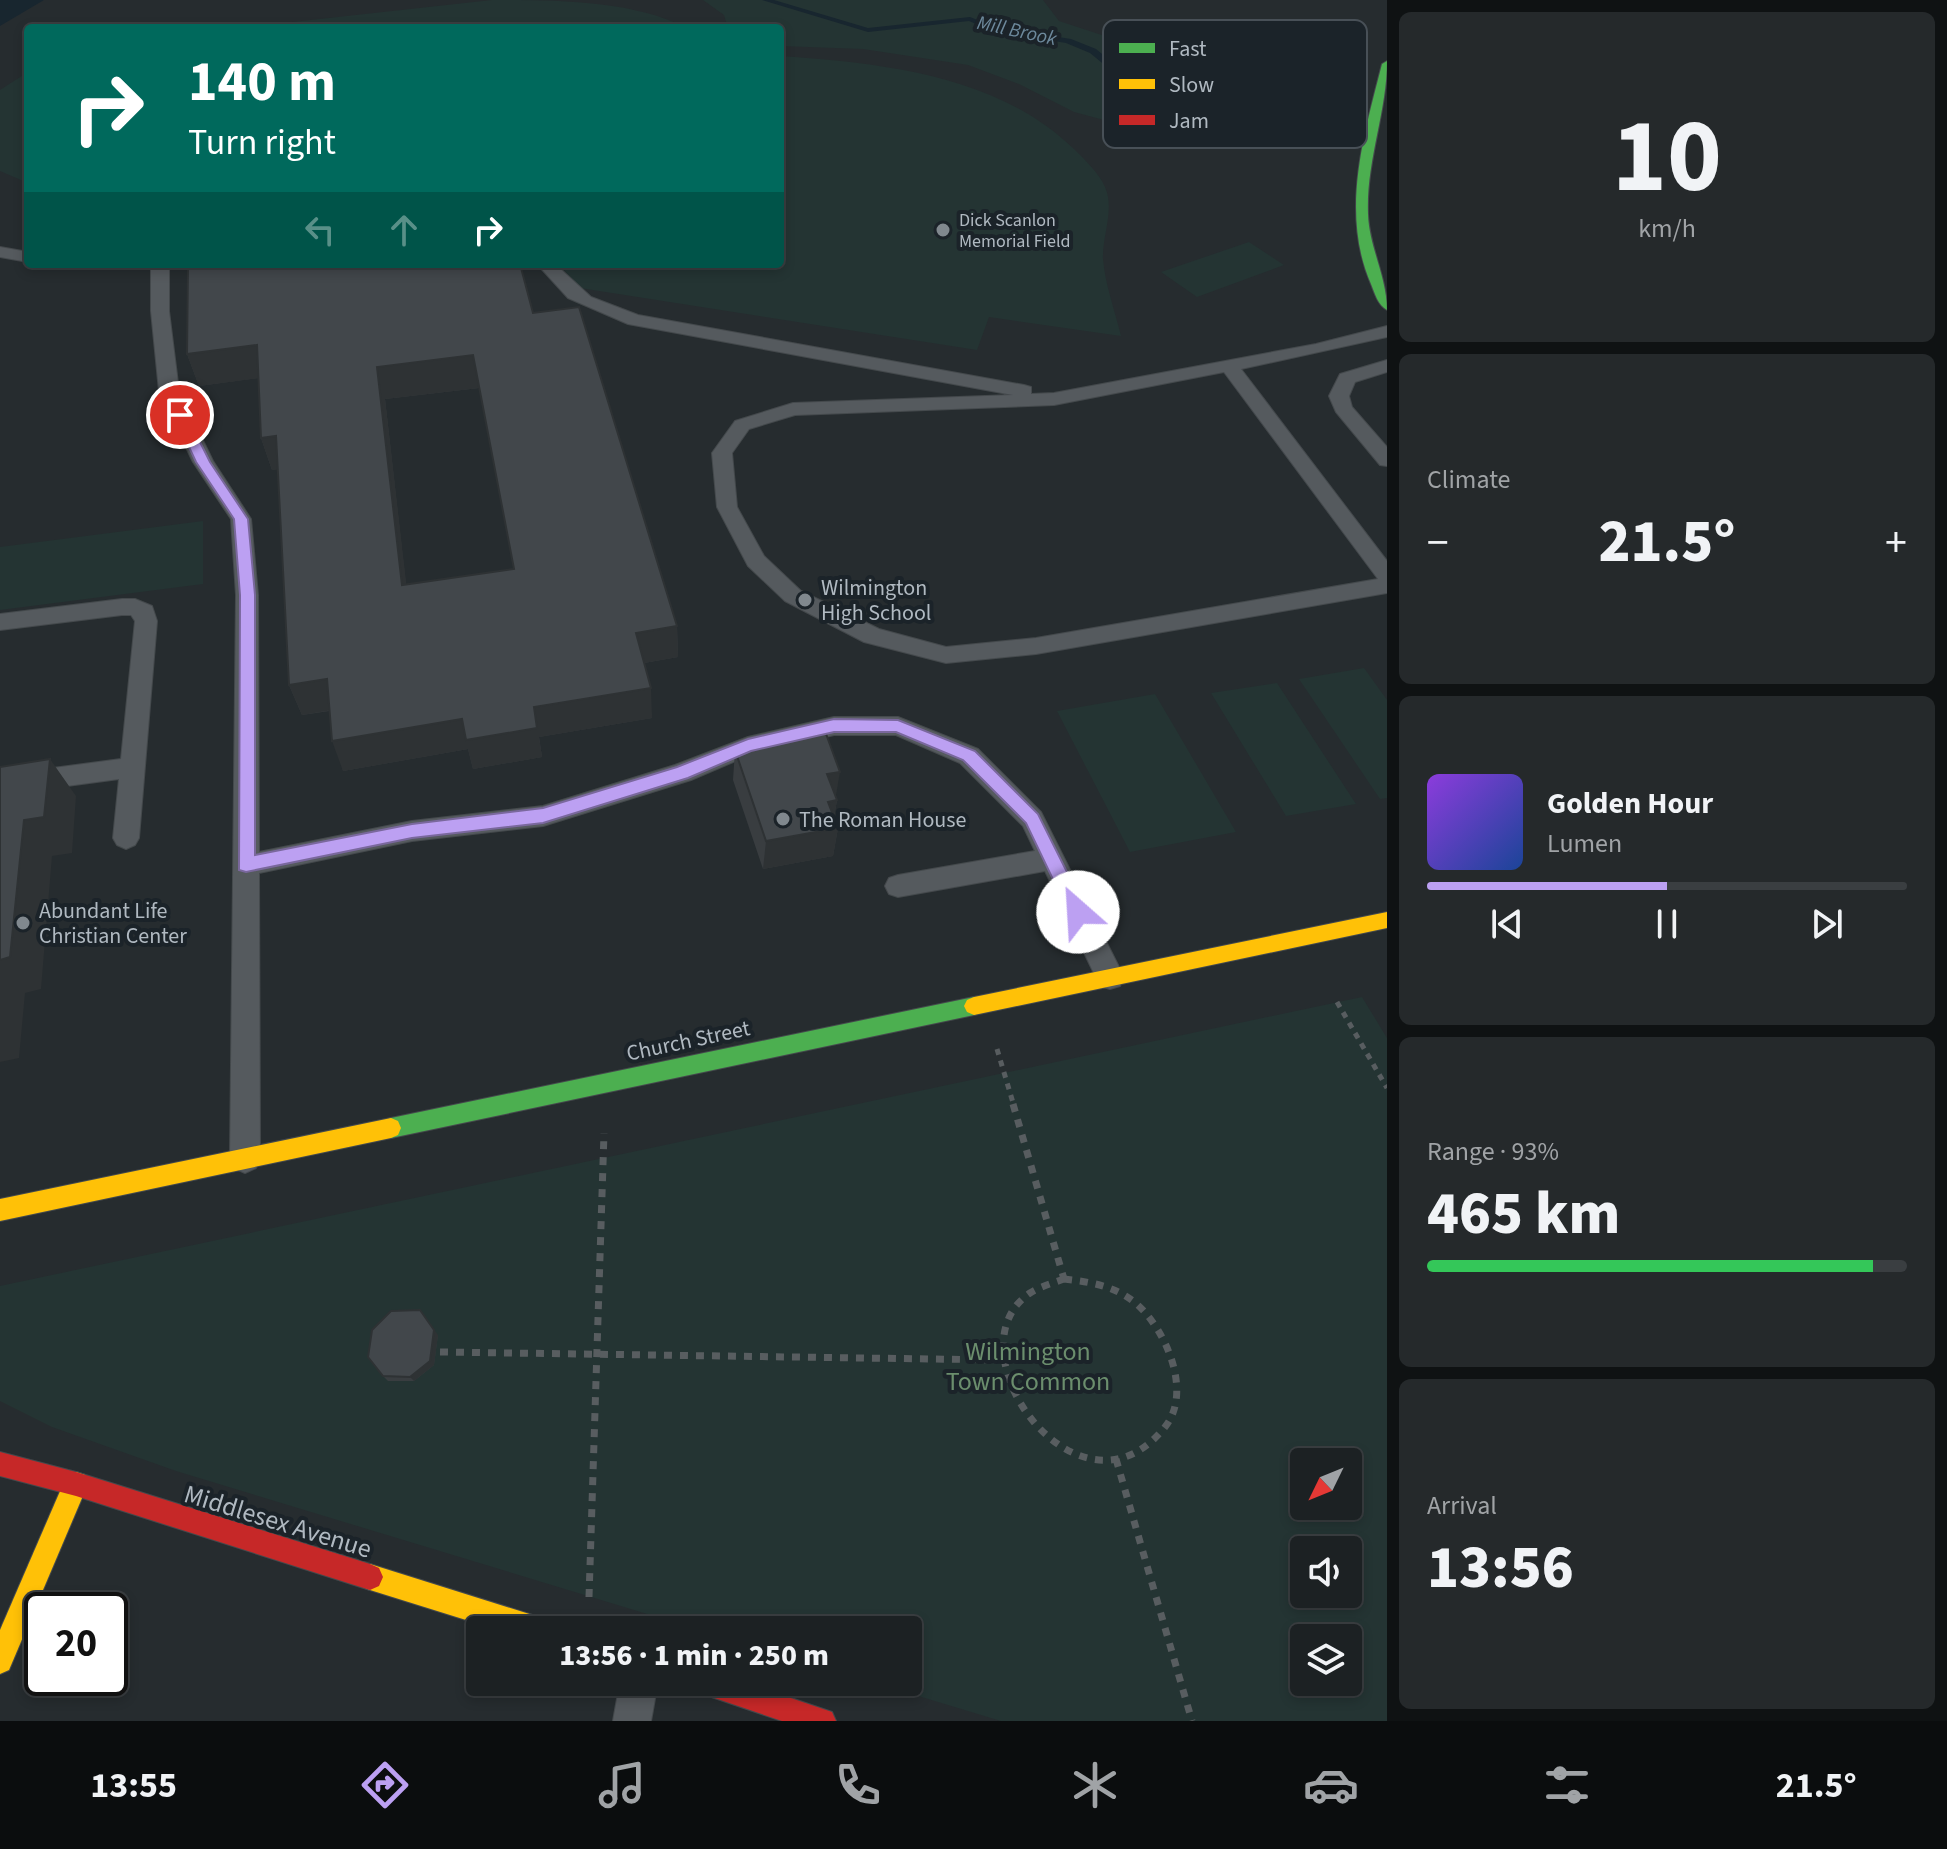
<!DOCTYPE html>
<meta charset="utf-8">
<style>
body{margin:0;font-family:"Source Sans 3",sans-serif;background:#25292b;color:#f1f3f6;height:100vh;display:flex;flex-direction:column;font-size:30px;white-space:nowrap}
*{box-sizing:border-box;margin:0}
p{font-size:26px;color:#a0a3a6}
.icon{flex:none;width:44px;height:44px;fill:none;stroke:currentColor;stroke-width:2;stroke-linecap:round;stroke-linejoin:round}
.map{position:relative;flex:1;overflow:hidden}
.sheet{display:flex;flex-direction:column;gap:12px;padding:12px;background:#0f1213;width:560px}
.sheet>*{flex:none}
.guide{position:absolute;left:24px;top:24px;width:760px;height:244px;border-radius:8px;box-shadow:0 4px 12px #0003,0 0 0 2px #3a3e41;background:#00695c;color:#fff;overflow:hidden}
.needle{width:52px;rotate:227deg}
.buttons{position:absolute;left:1290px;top:1448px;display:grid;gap:16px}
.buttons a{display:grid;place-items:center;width:72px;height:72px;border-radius:8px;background:#1c2123;box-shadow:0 4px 12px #0003,0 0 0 2px #3a3e41;font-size:40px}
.speed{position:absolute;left:24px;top:1592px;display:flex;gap:16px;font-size:40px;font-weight:700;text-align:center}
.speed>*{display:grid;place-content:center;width:104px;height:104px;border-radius:50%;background:#1c2123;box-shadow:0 4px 12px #0003,0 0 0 2px #3a3e41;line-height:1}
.speed .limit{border:4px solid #111;border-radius:12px;background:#fff;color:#111}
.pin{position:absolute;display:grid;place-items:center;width:68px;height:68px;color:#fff;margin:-34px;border:4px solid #fff;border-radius:50%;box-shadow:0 2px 8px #0007}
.me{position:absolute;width:88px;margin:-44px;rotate:334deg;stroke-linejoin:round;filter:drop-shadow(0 0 6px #0008)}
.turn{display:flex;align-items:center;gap:28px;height:168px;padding:0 32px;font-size:36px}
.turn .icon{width:104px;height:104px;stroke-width:2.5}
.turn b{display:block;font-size:56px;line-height:68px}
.lanes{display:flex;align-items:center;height:76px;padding:0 32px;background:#0003;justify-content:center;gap:40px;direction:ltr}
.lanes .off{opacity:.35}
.big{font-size:60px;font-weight:800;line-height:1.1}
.sheet .card{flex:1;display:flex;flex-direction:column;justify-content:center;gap:12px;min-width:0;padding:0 28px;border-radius:12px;background:#25292b}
.sheet .dial{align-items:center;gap:0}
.dial b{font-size:104px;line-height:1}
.song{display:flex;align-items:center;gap:24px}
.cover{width:96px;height:96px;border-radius:12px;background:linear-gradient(135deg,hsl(270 70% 55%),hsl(220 70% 35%))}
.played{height:8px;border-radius:4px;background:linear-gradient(90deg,#bca0f2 50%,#3a3e41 50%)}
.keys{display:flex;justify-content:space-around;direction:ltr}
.heat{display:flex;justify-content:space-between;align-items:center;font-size:44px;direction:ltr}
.charge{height:12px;border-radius:6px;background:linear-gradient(90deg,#34c759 93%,#3a3e41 0)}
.trip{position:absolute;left:466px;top:1616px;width:456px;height:80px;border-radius:8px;background:#1c2123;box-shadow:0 4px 12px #0003,0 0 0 2px #3a3e41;font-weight:800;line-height:80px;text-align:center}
.tabs{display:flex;height:128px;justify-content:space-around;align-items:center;background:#0b0d0e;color:#a0a3a6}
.tabs .icon{width:56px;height:56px}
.tabs .current{color:#bca0f2}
.tabs b{font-size:36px;color:#f1f3f6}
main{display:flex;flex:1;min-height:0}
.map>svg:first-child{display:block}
.green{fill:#243433;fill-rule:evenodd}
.water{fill:#18262f}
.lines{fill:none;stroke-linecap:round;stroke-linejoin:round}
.stream{fill:#18262f;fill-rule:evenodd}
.lane-casing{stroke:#44494c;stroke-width:2}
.fast-casing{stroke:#44494c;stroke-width:2}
.slow-casing{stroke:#44494c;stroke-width:2}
.jam-casing{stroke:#44494c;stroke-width:2}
.path-far1{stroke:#585d60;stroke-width:5;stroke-dasharray:6 6;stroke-linecap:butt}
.path{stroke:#585d60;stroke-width:7;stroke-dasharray:8 8;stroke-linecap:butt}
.lane{fill:#555a5e;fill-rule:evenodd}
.fast{fill:#4caf50;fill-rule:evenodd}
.slow{fill:#ffc107;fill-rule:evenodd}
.jam{fill:#c62828;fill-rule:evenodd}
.wall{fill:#393d40;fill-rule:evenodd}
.shaded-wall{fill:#2e3234}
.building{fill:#42474b;stroke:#2e3234;stroke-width:2;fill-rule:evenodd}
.route{fill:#bca0f2;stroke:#7a689d;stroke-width:2}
.poi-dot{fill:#80888e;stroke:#1b2329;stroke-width:3}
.labels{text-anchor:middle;stroke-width:8;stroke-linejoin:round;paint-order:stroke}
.far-poi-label{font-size:18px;fill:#b0b9c1;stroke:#1b2329;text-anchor:start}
.far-water-label{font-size:20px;font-style:italic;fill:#6d899c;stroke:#1b2329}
.poi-label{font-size:22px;fill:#b0b9c1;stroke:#1b2329;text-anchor:start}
.street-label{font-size:22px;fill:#b0b9c1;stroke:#1b2329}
.near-park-label{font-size:26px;fill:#6b8e6d;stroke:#1b2329}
.near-street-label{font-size:26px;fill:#b0b9c1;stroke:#1b2329}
.key{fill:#1b2329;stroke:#485057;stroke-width:2}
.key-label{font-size:22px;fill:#b0b9c1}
</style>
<main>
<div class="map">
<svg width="1387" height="1721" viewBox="0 0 1387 1721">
<rect width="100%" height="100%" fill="#262c2f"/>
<!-- green -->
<g class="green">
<path d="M492,0C557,0 631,0 687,28H238Z"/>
<polygon points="703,0 1043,0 1059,21 1111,38 1156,48 1219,50 1274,58 1270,71 1244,88 1236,102 1159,113 1119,124 1074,112 1019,84 968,65 863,49 780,46 780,28 728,28 724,15"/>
<path d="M780,56C882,63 998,75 1074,149C1085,160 1099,173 1105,187C1115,209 1102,236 1103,259C1105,284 1115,311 1121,336L989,317L977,350L580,288L563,269L566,264H780Z"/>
<polygon points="28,72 28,183 0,171 0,90"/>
<polygon points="1249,242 1284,265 1197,297 1161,272"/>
<polygon points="203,521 203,584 0,610 0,547"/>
<polygon points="1364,668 1387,700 1387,798 1380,799 1299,679"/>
<polygon points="1277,683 1356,804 1286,816 1211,693"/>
<polygon points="1155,694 1236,832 1130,852 1057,711"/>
<path d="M1362,997L1387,1038V1721H1001L872,1682H908V1630H700L176,1471L52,1427L0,1401V1286ZM1304,1462H1348V1506H1304ZM1304,1550H1348V1594H1304ZM1304,1638H1348V1682H1304Z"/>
</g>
<!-- water -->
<polygon class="water" points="0,0 44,0 0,26"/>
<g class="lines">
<!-- stream -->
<polygon class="stream" points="762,0 774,0 868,28 970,17 995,27 1071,39 1096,49 1113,63 1154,81 1183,80 1215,66 1263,60 1322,44 1355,46 1359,48 1355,50 1322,48 1263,64 1220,70 1184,84 1153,85 1107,67 1090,53 1066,43 993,31 969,21 868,32"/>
<defs>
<g id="lane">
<polygon points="0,247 28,252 28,262 0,257"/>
<polygon points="151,264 169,264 169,311 179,391 213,461 251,519 258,595 259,852 412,821 543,806 675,765 748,737 834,717 898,717 978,749 1041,812 1124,977 1120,986 1110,989 1100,986 1045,871 898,897 889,894 885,886 889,878 898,875 1035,851 1023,826 960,763 896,735 834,735 752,754 691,780 543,826 412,841 259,873 260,1158 256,1168 245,1173 234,1168 230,1158 236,595 231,519 193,462 159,391 151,311"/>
<path d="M537,264H555L591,297L638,315L1024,385L1031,387V394L1054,393L1316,344L1387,326V337L1241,369L1387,561V593L1036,654L946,663L864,642L785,601L748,566L717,507L712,453L735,421L793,403L1013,395L628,324L568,298ZM1224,372L1378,579L1036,638L946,647L879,629L801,591L764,556L737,507L732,453L749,429L795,415L1054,405Z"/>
<polygon points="1387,360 1387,372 1355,382 1349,396 1352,407 1387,447 1387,466 1380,465 1336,412 1329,396 1340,374"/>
<polygon points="122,599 135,599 152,606 157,621 139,838 135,845 126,849 117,845 113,838 119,779 0,795 0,775 121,759 135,621 131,615 122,615 0,630 0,614"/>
<polygon points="620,1682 658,1682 651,1721 613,1721"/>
</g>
<g id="fast">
<path d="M1387,61C1387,112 1366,161 1368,214C1369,247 1387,277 1387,310C1378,305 1375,294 1371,284C1340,213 1364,135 1382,64Z"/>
<polygon points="974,997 981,1000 984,1006 981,1012 974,1015 391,1138 384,1135 381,1128 384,1121 391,1118"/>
</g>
<g id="slow">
<polygon points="1387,912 1387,928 974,1015 967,1012 964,1006 967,1000 974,997"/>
<polygon points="391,1118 398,1121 401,1128 398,1135 391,1138 0,1221 0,1199"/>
<polygon points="76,1472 85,1475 88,1484 9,1670 0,1674 0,1630 67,1475"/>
<polygon points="370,1564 539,1617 548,1621 552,1630 498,1630 370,1590 361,1586 357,1577 361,1568"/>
</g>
<g id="jam">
<polygon points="0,1452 76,1472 370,1564 379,1568 383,1577 379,1586 370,1590 76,1496 0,1476"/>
<polygon points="690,1682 744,1682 832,1712 836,1721 782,1721 694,1691"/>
</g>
</defs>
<!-- lane casing -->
<use href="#lane" class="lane-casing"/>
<!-- fast casing -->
<use href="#fast" class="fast-casing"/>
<!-- slow casing -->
<use href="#slow" class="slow-casing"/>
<!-- jam casing -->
<use href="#jam" class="jam-casing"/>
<!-- path-far1 -->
<g class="path-far1">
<polyline points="1337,1002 1387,1088"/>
<polyline points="997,1049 1014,1106"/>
</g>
<!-- path -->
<g class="path">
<polyline points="1013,1104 1064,1279"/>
<path d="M1064,1279C1089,1282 1112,1285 1133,1301C1164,1325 1194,1391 1165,1427C1079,1535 946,1350 1030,1293C1039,1287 1053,1283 1064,1279Z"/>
<polyline points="440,1352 1004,1360"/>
<polyline points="1116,1459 1192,1721"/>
<polyline points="589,1597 604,1133"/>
</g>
<!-- lane -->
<use href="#lane" class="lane"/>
<!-- fast -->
<use href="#fast" class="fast"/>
<!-- slow -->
<use href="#slow" class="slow"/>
<!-- jam -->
<use href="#jam" class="jam"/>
</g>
<!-- wall -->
<g class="wall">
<path d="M533,313L677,626L678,657L644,663L652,718L539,737L542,757L473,769L468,749L343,771L329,711L302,715L289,685L278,469L272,470L261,438L258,378L199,386L187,354ZM479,388L514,569L406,585L385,399Z"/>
<polygon points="735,750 836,797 837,800 834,817 838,828 833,856 763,869 733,780"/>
<polygon points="438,1335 434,1365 414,1381 388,1381 383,1376"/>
</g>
<!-- shaded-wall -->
<g class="shaded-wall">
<polygon points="257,345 268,377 199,386 187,354"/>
<polygon points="473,355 479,388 385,399 410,616 402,585 377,367"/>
<polygon points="276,436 287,468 272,470 261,438"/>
<polygon points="677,626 678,657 638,664 636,633"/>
<polygon points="327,679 338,709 302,715 289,685"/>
<polygon points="651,688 652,718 539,737 542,757 473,769 468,749 343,771 332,741"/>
<polygon points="50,759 76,796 72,853 52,856 41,989 25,993 19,1058 0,1062 0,960 24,820"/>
<polygon points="840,772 835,801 827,774"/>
<polygon points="837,800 832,829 828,802"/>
<polygon points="838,828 833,856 763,869 766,841"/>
<polygon points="420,1310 438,1335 434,1365 414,1381 410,1377"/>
</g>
<!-- building -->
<g class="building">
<path d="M188,264H520L533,313L579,307L677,626L636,633L651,688L534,707L537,728L466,740L462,719L332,741L327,679L289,685L276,436L261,438L257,345L187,354ZM473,355L514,569L402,585L377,367Z"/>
<polygon points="825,731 840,772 827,774 837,800 828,802 838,828 766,841 735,750"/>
<polygon points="50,759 44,817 24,820 10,957 0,960 0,767"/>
<polygon points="420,1310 434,1330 430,1361 410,1377 383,1376 368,1357 372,1330 391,1311"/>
</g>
<!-- route -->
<polygon class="route" points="176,412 185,412 210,462 248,519 255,595 255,855 412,824 543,808 677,767 748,739 834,719 898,720 975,751 1038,814 1087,912 1084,917 1071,917 1026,823 963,760 896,732 834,732 751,751 688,778 543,823 412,838 246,872 239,870 240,595 234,519 196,462 174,415"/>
<!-- markers -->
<g class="poi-dot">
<circle cx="943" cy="230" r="8"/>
<circle cx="805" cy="600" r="8"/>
<circle cx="783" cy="819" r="8"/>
<circle cx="23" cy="923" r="8"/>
</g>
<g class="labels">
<!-- far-poi labels -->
<g class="far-poi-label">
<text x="959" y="226">Dick Scanlon<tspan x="959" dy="21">Memorial Field</tspan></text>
</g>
<!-- far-water labels -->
<g class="far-water-label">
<text transform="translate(1017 30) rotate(12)" y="7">Mill Brook</text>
</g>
<!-- poi labels -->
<g class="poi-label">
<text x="821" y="595">Wilmington<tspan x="821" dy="25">High School</tspan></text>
<text x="799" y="827">The Roman House</text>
<text x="39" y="918">Abundant Life<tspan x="39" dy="25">Christian Center</tspan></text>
</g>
<!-- street labels -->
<g class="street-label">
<text transform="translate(688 1040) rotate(-12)" y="8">Church Street</text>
</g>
<!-- near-park labels -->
<g class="near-park-label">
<text x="1028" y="1360">Wilmington<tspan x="1028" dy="30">Town Common</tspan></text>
</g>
<!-- near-street labels -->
<g class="near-street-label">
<text transform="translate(278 1521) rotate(17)" y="9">Middlesex Avenue</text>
</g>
</g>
<!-- legend -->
<rect x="1103" y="20" width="264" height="128" rx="12" class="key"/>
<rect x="1119" y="43" width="36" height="10" fill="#4caf50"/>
<rect x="1119" y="79" width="36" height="10" fill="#ffc107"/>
<rect x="1119" y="115" width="36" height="10" fill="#c62828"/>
<g class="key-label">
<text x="1169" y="56">Fast</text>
<text x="1169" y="92">Slow</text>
<text x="1169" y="128">Jam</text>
</g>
</svg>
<div class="buttons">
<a><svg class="needle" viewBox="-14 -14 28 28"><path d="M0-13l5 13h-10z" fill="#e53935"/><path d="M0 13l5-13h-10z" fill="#a0a3a6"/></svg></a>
<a><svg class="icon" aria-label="sound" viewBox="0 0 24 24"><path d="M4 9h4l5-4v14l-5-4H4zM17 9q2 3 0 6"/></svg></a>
<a><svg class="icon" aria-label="layers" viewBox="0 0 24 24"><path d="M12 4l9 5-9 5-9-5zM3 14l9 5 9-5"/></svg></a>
</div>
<div class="speed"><div class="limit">20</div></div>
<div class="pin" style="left:180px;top:415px;background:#d93025"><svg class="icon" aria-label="arrive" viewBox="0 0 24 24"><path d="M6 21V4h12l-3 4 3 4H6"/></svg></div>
<svg class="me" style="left:1078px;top:912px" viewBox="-20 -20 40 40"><circle r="19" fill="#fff"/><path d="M0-13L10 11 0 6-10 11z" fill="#bca0f2"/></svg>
<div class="trip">13:56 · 1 min · 250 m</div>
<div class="guide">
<div class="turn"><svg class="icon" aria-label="right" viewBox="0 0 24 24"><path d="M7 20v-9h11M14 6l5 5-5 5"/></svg><div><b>140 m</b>Turn right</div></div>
<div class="lanes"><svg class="icon off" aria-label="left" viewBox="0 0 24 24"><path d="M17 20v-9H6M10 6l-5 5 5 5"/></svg><svg class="icon off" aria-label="ahead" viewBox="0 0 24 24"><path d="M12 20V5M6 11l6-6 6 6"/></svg><svg class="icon" aria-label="right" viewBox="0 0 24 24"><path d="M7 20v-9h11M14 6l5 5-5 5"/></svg></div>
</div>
</div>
<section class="sheet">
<div class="card dial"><b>10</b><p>km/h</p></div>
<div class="card"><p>Climate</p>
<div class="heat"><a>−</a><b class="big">21.5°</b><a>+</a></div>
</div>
<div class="card">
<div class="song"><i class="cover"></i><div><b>Golden Hour</b><p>Lumen</p></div></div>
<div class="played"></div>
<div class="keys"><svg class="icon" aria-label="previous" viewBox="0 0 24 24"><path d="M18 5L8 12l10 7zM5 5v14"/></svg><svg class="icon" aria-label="pause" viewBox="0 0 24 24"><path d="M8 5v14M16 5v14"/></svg><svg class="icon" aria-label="next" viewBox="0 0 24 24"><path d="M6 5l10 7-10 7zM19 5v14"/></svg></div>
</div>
<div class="card"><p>Range · 93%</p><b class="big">465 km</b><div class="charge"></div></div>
<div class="card"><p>Arrival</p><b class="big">13:56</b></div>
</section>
</main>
<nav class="tabs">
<b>13:55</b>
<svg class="icon current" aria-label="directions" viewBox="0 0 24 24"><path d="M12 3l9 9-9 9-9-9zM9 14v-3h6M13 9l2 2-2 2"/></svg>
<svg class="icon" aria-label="music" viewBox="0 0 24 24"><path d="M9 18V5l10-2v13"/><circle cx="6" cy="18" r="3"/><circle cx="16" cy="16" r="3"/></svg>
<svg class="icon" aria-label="phone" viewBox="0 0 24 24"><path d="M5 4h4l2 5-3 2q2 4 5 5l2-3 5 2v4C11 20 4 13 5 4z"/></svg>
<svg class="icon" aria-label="climate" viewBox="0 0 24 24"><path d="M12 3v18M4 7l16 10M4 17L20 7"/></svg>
<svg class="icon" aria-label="car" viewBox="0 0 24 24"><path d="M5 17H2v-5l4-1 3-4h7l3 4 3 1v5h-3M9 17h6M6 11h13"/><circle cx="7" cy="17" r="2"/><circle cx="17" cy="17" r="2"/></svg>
<svg class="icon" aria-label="filters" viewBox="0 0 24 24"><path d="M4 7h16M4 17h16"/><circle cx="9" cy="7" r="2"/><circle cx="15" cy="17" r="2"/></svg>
<b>21.5°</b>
</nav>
